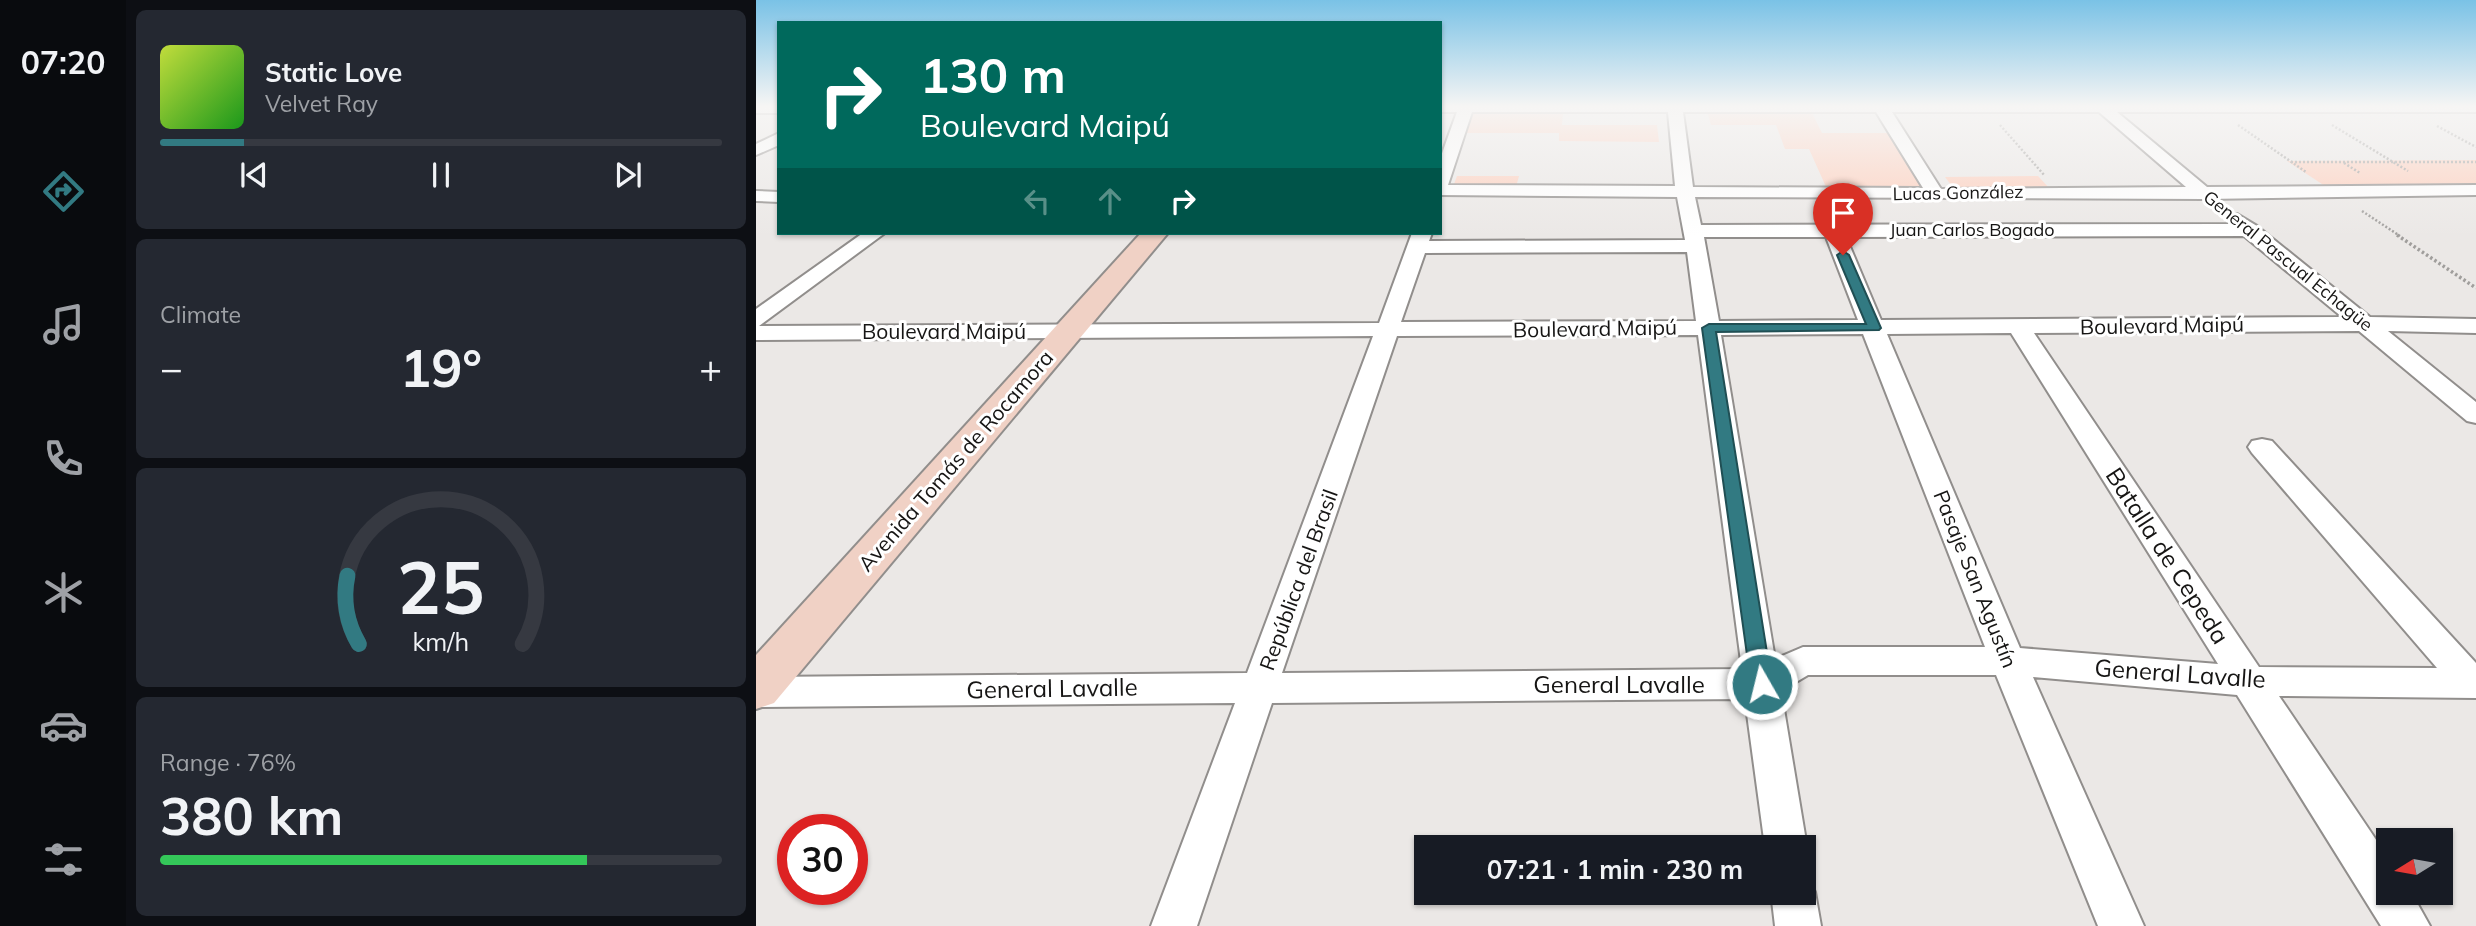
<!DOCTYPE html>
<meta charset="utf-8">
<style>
body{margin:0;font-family:Mulish,sans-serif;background:#242831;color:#f1f3f6;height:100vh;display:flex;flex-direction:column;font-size:26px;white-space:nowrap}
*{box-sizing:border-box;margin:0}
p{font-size:23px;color:#9ea1a6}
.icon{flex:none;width:38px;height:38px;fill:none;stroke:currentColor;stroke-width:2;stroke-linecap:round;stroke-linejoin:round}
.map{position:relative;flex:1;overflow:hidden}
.sheet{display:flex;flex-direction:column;gap:10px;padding:10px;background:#0d0f14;width:630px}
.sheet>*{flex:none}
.guide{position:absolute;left:21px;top:21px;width:665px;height:214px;border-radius:0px;box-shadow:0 2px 5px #0004;background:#00695c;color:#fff;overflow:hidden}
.needle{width:46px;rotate:259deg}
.controls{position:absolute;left:1620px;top:828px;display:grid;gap:14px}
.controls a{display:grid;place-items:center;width:77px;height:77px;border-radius:0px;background:#171b24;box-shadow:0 2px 5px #0004;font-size:35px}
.speed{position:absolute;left:21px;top:814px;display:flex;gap:14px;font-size:35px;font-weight:700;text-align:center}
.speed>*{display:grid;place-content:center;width:91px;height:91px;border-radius:50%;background:#171b24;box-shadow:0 2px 5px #0004;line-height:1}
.speed .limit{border:10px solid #d22;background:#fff;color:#111}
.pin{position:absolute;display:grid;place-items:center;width:60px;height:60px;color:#fff;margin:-72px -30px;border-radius:50% 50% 50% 0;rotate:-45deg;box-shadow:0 0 7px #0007}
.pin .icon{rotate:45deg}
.me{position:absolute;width:77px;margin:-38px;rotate:352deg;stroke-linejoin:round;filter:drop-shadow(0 0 5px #0008)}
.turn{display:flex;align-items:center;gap:24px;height:147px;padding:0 28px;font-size:32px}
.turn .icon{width:91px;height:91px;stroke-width:2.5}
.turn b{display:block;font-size:49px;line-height:60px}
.lanes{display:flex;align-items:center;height:66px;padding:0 28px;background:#0003;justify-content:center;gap:35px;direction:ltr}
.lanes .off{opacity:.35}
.big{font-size:52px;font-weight:700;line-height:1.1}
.sheet .tile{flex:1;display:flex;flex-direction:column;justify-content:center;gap:10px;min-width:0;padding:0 24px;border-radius:10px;background:#242831}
.sheet .dial{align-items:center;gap:0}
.dial svg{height:182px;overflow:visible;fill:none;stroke:#363941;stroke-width:7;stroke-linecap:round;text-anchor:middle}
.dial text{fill:#f1f3f6;stroke:none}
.song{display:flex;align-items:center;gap:21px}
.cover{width:84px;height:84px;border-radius:10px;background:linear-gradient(135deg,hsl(70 70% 55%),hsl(120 70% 35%))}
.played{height:7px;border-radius:4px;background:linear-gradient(90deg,#327a82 15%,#363941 15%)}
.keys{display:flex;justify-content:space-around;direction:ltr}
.heat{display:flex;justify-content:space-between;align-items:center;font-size:38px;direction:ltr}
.charge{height:10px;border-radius:5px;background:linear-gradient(90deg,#34c759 76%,#363941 0)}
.trip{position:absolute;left:658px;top:835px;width:402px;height:70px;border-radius:0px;background:#171b24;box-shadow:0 2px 5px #0004;font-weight:700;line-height:70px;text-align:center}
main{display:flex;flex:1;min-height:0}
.tab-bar{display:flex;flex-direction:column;width:126px;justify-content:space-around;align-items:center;background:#090b0e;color:#9ea1a6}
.tab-bar .icon{width:49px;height:49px}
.tab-bar .active{color:#327a82}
.tab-bar b{font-size:32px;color:#f1f3f6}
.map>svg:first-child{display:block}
.green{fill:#fecfbd}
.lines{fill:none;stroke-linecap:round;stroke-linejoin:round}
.street-casing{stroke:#918e8c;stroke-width:4}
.secondary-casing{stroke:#918e8c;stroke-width:4}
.path-far1{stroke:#a09e9c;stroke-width:2.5;stroke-dasharray:2 2;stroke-linecap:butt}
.path{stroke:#a09e9c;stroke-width:3.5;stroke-dasharray:2.5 2.5;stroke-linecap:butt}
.street{fill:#fff;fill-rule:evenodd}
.secondary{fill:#f0d1c5;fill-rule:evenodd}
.route{fill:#327a82;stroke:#204f54;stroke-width:2}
.labels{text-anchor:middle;stroke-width:6;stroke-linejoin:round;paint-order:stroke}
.far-street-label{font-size:18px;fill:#161514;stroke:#fff}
.street-label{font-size:21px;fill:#161514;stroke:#fff}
.near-street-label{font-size:24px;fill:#161514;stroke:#fff}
</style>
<main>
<nav class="tab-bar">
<b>07:20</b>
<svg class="icon active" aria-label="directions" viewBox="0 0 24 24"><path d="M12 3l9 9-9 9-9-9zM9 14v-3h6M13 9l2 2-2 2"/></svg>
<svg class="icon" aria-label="music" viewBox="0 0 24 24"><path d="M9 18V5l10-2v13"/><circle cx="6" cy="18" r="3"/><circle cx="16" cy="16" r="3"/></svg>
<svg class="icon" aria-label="phone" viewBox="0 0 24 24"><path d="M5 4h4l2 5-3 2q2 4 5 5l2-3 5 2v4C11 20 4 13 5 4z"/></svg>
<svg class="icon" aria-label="climate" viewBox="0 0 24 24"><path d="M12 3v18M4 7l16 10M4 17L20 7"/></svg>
<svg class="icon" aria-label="car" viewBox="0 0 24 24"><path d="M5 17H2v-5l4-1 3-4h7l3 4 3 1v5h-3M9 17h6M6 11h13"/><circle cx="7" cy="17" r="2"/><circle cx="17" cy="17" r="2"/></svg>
<svg class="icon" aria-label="filters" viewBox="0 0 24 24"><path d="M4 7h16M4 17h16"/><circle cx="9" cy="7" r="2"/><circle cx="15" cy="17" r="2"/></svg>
</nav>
<section class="sheet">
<div class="tile">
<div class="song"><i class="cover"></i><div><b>Static Love</b><p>Velvet Ray</p></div></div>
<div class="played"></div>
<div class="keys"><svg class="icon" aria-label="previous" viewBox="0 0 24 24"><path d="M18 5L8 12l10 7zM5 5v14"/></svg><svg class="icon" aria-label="pause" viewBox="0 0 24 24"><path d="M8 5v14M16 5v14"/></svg><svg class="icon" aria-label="next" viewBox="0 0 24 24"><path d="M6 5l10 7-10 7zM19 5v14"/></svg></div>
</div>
<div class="tile"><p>Climate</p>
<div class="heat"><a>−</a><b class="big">19°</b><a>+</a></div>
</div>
<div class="tile dial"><svg viewBox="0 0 100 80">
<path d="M14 69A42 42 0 1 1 86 69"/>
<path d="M14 69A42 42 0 0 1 9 39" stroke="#327a82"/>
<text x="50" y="56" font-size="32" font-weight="700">25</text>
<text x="50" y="72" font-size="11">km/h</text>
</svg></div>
<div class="tile"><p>Range · 76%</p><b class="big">380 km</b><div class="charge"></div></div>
</section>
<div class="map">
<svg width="1720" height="926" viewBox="0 0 1720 926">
<rect width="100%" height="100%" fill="#ebe8e6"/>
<!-- green -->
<g class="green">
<polygon points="951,111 1055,111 1066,133 1132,133 1169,189 1071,189 1053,149 1029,149 1020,125 955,125"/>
<polygon points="721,113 807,113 806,125 901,125 903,142 803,141 803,133 708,133 715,115"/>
<polygon points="1720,160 1720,188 1572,188 1531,161"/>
<polygon points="701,176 763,176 760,187 706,187 698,184"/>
<polygon points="1282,176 1294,189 1199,190 1189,177"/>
</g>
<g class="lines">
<defs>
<g id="street">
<rect x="0" y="106" width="23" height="7"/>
<path d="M684,106H1720V112H1361L1451,187L1720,185V195L1449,199L939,197L945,225L1474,224L1471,220L1481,214L1501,226L1614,317L1720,319V333L1632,331L1720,402V423L1711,421L1603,331L1278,333L1503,667L1681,668L1496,453L1492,447L1496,441L1506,439L1516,441L1720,663V698L1523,696L1633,859V892H1655L1674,926H1625L1481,695L1277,677L1388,926H1342L1240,675H1052L1025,691L1051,847L1048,853V847H1009L989,699L516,703L441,926H395L479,703L0,707V677L491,673L617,336L0,340V309L107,233H129L3,326L623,323L656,233H676L673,241L929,240L921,197L684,195V159L701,112H684ZM716,112H912L919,186L692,185ZM927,112H1120L1167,188L937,187ZM1136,112H1343L1430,187L1185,189ZM1488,236L1586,317L1125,320L1090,237ZM948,237H1070L1102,320L963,321ZM931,252L940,321L645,322L669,253ZM1255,333L1462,664L1264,648L1131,334ZM1107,334L1229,647H1047L1019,659L965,335ZM942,335L986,669L526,673L641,336Z"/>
<polygon points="23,133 23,145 0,155 0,144"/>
<polygon points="0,191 23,192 23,202 0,201"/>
<polygon points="1048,875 1052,877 1059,892 1065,926 1019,926 1015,892 1048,892"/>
</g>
<polygon id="secondary" points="385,233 412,233 18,703 0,709 0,655"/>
</defs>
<!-- street casing -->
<use href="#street" class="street-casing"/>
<!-- secondary casing -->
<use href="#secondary" class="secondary-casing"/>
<!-- path-far1 -->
<g class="path-far1">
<polyline points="1244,125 1289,176"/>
<polyline points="1482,125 1550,172"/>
<polyline points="1576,125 1652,171"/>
<polyline points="1681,126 1720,147"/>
<polyline points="1535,162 1720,162"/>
<polyline points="1588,163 1604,173"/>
<polyline points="1606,211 1644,236"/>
</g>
<!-- path -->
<polyline class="path" points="1641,235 1720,288"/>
<!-- street -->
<use href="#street" class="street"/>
<!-- secondary -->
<use href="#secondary" class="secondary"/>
</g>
<!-- sky -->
<linearGradient id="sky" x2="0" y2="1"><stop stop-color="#7ac2e6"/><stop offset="0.45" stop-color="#f6f5f4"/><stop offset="1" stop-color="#f6f5f4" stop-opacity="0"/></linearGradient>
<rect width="1720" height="236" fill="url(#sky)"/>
<!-- route -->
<polygon class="route" points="1087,251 1093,255 1125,328 1123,330 960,332 1016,684 1013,689 1006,692 998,689 995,684 946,328 953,324 1110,324 1081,255"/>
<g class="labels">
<!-- far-street labels -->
<g class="far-street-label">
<text transform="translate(1202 193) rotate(-1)" y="6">Lucas González</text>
<text x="1216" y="236">Juan Carlos Bogado</text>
<text transform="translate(1532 261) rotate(39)" y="6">General Pascual Echagüe</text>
</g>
<!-- street labels -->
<g class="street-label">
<text transform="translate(1406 326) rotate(-1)" y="7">Boulevard Maipú</text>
<text transform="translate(839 329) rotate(-1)" y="7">Boulevard Maipú</text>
<text x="188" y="339">Boulevard Maipú</text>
<text transform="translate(200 461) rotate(-49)" y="7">Avenida Tomás de Rocamora</text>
<text transform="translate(1219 579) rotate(68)" y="7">Pasaje San Agustín</text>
<text transform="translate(543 580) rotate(-70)" y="7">República del Brasil</text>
</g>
<!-- near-street labels -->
<g class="near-street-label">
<text transform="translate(1411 556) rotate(57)" y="8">Batalla de Cepeda</text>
<text transform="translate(1424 674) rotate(4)" y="8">General Lavalle</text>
<text x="863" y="693">General Lavalle</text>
<text transform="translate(296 689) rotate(-1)" y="8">General Lavalle</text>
</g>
</g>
</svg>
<div class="controls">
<a><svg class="needle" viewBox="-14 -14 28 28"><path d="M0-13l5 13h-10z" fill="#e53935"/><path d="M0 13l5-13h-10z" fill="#9ea1a6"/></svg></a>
</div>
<div class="speed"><div class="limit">30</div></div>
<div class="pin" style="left:1087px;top:255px;background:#d93025"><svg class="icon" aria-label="arrive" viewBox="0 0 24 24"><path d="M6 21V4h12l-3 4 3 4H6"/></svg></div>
<svg class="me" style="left:1006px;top:684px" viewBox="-20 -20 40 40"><circle r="17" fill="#327a82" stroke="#fff" stroke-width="3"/><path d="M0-11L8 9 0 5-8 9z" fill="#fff"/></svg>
<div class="trip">07:21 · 1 min · 230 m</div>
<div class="guide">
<div class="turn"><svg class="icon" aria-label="right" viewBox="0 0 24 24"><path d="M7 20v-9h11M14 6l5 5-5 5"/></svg><div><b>130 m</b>Boulevard Maipú</div></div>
<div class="lanes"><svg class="icon off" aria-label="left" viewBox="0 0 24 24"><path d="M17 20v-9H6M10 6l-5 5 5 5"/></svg><svg class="icon off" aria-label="ahead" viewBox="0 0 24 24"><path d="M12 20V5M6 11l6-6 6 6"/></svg><svg class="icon" aria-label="right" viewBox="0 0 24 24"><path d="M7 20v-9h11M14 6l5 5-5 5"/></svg></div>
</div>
</div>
</main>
